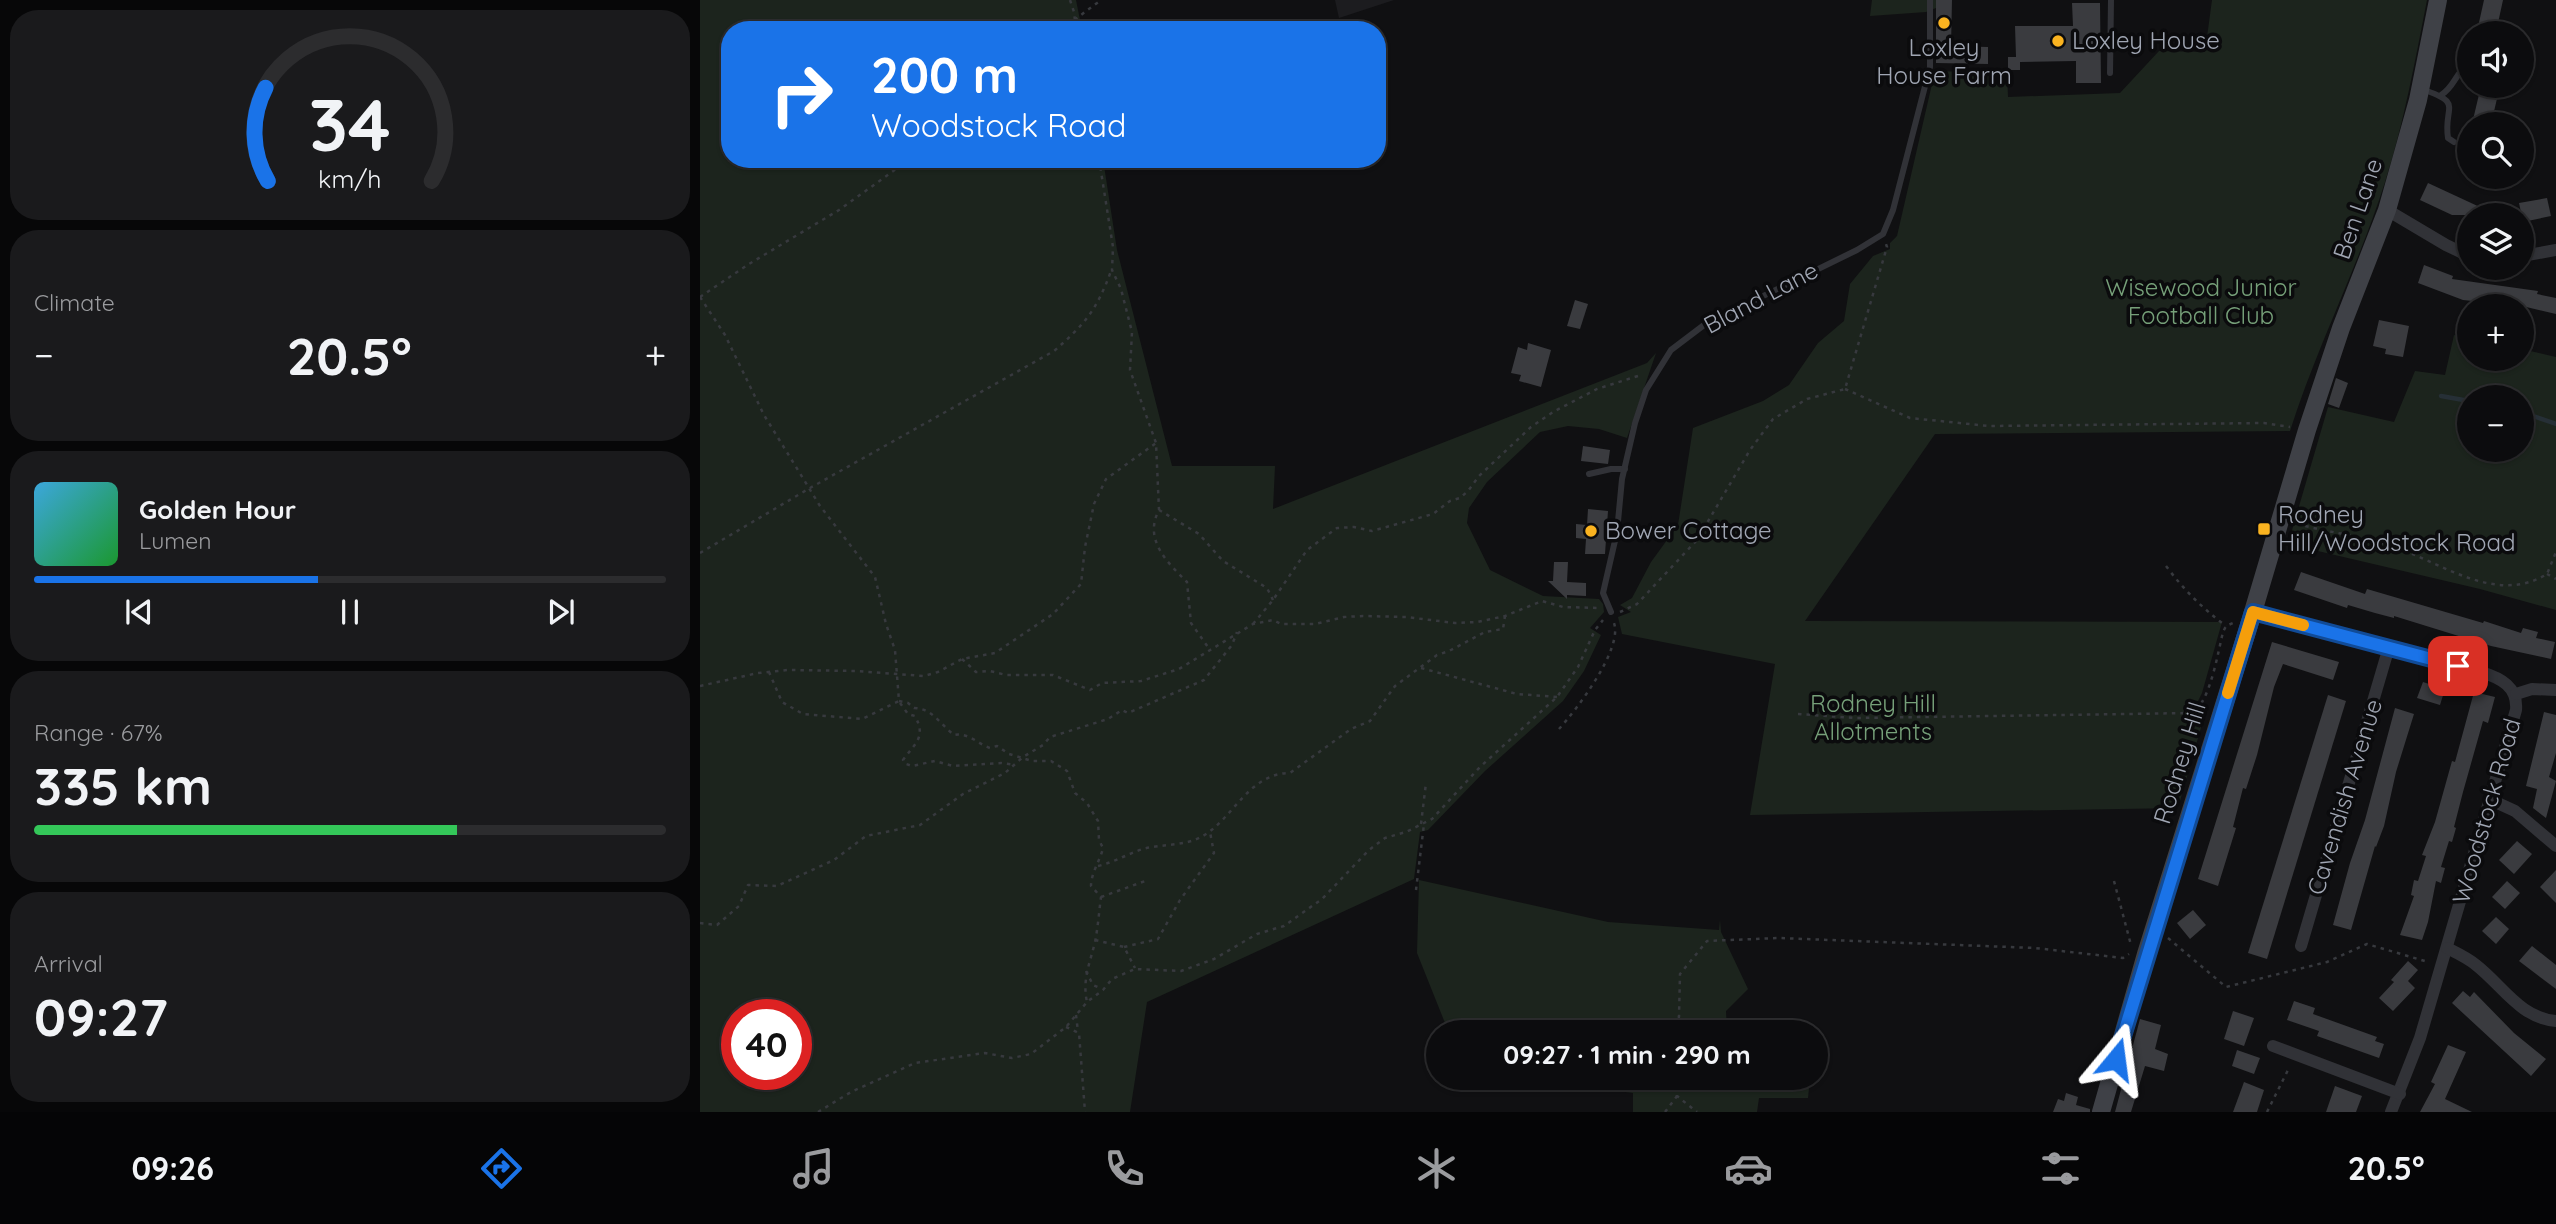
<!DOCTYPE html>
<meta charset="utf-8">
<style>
body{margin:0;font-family:Quicksand,sans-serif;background:#1a1a1c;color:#f1f3f6;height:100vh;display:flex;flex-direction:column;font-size:26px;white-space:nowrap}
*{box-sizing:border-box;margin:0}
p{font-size:23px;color:#9a9b9e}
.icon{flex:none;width:38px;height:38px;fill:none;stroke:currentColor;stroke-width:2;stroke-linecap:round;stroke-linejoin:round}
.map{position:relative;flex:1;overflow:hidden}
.drawer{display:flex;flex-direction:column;gap:10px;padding:10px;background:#070708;width:700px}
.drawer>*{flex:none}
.top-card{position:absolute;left:21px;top:21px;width:665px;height:147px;border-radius:28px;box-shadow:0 2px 5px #0004,0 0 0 2px #2c2c2e;background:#1a73e8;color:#fff;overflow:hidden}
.tools{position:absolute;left:1757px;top:21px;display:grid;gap:14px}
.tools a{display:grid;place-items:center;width:77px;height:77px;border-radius:50%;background:#0c0c0e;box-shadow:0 2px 5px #0004,0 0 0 2px #2c2c2e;font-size:35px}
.speed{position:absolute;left:21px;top:999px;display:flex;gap:14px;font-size:35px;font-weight:700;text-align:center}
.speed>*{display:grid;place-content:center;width:91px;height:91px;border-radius:50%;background:#0c0c0e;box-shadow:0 2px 5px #0004,0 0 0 2px #2c2c2e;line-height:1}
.speed .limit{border:10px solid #d22;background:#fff;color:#111}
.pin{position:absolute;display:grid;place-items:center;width:60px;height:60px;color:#fff;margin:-30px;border-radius:14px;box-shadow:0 4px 10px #0006}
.me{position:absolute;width:77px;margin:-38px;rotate:16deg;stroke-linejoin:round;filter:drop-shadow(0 0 5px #0008)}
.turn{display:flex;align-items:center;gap:24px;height:147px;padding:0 35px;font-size:32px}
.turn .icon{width:91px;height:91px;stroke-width:2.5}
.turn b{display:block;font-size:49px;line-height:60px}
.big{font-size:52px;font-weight:700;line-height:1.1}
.drawer .tile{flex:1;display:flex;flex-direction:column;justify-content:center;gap:10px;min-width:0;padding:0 24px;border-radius:28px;background:#1a1a1c}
.drawer .dial{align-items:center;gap:0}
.dial svg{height:182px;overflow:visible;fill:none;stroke:#2c2c2e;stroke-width:7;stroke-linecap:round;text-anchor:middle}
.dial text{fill:#f1f3f6;stroke:none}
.song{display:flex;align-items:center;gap:21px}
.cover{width:84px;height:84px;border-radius:10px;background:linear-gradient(135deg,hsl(200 70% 55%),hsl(130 70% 35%))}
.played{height:7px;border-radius:4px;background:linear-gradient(90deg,#1a73e8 45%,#2c2c2e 45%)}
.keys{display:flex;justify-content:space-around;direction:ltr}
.heat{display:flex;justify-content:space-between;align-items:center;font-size:38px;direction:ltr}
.charge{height:10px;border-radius:5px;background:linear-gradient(90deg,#34c759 67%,#2c2c2e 0)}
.trip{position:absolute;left:726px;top:1020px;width:402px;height:70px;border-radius:35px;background:#0c0c0e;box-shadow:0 2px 5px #0004,0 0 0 2px #2c2c2e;font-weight:700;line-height:70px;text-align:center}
.tabs{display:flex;height:112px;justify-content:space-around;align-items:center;background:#050506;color:#9a9b9e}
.tabs .icon{width:49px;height:49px}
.tabs .selected{color:#1a73e8}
.tabs b{font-size:32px;color:#f1f3f6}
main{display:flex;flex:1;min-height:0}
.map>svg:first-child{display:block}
.built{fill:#1c1c1f}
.green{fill:#1c241d;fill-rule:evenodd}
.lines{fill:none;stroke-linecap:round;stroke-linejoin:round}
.stream{stroke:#262f36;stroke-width:4.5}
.building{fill:#3a3b3f}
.path{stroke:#37393e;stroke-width:2.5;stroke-dasharray:3.5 5;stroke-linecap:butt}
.lane{stroke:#313237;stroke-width:6}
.street{stroke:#313237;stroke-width:12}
.secondary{stroke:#3f4147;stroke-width:18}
.route-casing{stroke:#114b97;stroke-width:18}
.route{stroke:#1a73e8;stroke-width:12}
.slow{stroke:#f59e0b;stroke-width:12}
.poi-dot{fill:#fab320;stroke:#0b0b0d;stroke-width:2.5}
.labels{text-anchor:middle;stroke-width:7;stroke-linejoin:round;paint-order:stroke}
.poi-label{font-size:24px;fill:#a0a6b3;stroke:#0b0b0d;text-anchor:start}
.street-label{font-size:24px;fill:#a0a6b3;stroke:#0b0b0d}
.park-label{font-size:24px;fill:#76a079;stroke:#0b0b0d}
</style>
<main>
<section class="drawer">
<div class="tile dial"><svg viewBox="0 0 100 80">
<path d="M14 69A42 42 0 1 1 86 69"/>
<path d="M14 69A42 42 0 0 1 13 28" stroke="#1a73e8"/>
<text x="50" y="56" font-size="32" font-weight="700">34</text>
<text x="50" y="72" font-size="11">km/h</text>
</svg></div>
<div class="tile"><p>Climate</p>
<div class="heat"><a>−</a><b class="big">20.5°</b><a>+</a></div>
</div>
<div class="tile">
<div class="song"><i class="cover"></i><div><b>Golden Hour</b><p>Lumen</p></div></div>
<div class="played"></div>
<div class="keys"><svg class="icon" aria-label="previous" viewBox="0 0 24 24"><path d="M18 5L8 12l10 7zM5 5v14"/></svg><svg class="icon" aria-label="pause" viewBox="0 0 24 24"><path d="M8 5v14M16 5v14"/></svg><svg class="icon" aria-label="next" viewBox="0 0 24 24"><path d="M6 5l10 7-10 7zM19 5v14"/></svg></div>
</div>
<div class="tile"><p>Range · 67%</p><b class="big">335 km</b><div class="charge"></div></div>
<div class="tile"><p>Arrival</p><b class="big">09:27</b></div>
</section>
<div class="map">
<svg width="1856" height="1112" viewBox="0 0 1856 1112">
<rect width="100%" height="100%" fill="#101012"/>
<!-- built -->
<polygon class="built" points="635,0 694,0 639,18"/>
<!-- green -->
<g class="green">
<path d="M0,0H376L382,30H30V159H403L417,250L472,466H575L573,509L947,363L956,353L927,438L899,429L868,426L840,432L787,482L769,508L767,523L790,570L843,596L899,599L903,604L904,612L890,628L901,635L884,671L863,701L785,771L728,830L720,832L714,879L447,1002L430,1112H0ZM37,1015H96V1074H37Z"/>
<polygon points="1172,0 1236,0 1236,8 1226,12 1170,16"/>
<path d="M1512,0H1727C1715,61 1704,123 1685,182C1658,267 1617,346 1590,431L1235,434L1105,621L1522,622L1502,693L1497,703L1502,724L1478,808L1050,815L1075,664L922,634L918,617L931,612L920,605L932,598L951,562L978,525L993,428L1063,401L1089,385L1118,343L1144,321L1150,284L1173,256L1190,249V243L1197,236L1235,71L1307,73L1308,97L1420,93L1459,51L1505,52Z"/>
<path d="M1754,335L1769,338V359H1822V349L1856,357V610L1780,589L1588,544L1628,407L1694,422L1715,371L1745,375ZM1769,397H1822V450H1769Z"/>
<polygon points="719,880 908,922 1019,930 1020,920 1021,932 1048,989 1026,1011 1027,1032 776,1032 745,1023 717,953"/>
<polygon points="852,1078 1110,1078 1108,1098 1059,1098 1057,1112 933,1112 933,1093 860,1083"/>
</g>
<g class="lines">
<!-- stream -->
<g class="stream">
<polyline points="1741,396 1769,401"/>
<polyline points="1822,412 1856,424"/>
</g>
</g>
<!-- building -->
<g class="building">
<polygon points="1236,0 1252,0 1251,46 1288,47 1288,64 1236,63"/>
<polygon points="1784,0 1803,0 1796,32 1778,27"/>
<polygon points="1372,3 1400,3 1401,83 1376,83 1376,61 1320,62 1320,70 1308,70 1308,57 1316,57 1315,26 1373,26"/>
<polygon points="1781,86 1800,86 1791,124 1772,124"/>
<polygon points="1728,183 1797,215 1752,215 1720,200"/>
<polygon points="1847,198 1851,216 1823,222 1819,203"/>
<polygon points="1724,265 1753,276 1752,279 1838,291 1837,294 1856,298 1856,314 1822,306 1763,300 1718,283"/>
<polygon points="875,300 888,304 880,329 867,326"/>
<polygon points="1679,320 1709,326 1703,357 1685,354 1686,349 1673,346"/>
<polygon points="828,343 851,350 841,387 819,381 821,375 811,373 818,347 827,350"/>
<polygon points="1636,378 1648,383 1639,408 1628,404"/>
<polygon points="883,446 910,450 908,464 881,461"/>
<polygon points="888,509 908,511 905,554 885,554 886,539 876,538 876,524 887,525"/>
<polygon points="854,562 868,562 867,582 886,583 886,596 867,595 867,599 848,581 853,581"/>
<polygon points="1601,572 1665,594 1667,589 1783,623 1784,621 1821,633 1823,628 1838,632 1836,638 1855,642 1851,659 1791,646 1694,616 1694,618 1675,613 1648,605 1647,608 1594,590"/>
<polygon points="1572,642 1639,662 1633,680 1583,664 1574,687 1557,755 1546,789 1543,788 1533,827 1536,828 1518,886 1498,879"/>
<polygon points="1723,682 1745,689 1740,705 1717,698"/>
<polygon points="1774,692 1795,697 1788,723 1783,721 1763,792 1754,827 1756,828 1752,842 1749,841 1741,867 1745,868 1741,883 1736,881 1728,922 1722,940 1700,935 1714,896 1711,895 1714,880 1718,881 1726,856 1722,855 1735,822 1752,761 1755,762"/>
<polygon points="1628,695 1646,701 1567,959 1548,953"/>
<polygon points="1695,708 1714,714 1696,772 1684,826 1676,847 1675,846 1651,930 1633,925 1650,863 1665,820"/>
<polygon points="1844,712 1856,715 1856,753 1849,777 1856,781 1846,818 1833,808 1837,789 1826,786"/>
<polygon points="1817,841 1832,854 1814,874 1799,860"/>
<polygon points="1856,870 1856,903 1840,887"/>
<polygon points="1807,881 1820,893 1805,909 1792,897"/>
<polygon points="1493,910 1506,925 1490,939 1477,923"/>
<polygon points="1796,917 1809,929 1796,944 1782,931"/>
<polygon points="1832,946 1856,965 1856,989 1819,961"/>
<polygon points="1708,961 1718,970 1708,981 1715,988 1693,1011 1679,998 1694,982 1691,980"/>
<polygon points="1763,991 1770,997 1774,992 1814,1033 1846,1059 1831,1076 1752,1003"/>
<polygon points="1594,1001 1615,1008 1613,1014 1677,1037 1675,1041 1684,1044 1679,1058 1617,1036 1619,1031 1587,1020"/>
<polygon points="1533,1011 1554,1018 1544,1046 1524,1039"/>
<polygon points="1440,1019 1461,1025 1455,1049 1468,1054 1464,1071 1445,1066 1431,1112 1415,1112"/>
<polygon points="1748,1045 1766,1052 1745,1099 1772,1112 1720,1112 1735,1084 1731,1082"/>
<polygon points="1537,1050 1560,1058 1554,1074 1532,1066"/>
<polygon points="1544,1082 1564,1090 1557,1112 1533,1112"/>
<polygon points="1635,1086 1662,1096 1656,1112 1626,1112"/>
<polygon points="1366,1093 1378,1097 1376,1105 1390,1109 1390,1112 1353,1112 1358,1099 1364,1101"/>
</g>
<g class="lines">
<!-- path -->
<g class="path">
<polyline points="370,0 374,12 376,30"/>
<polyline points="361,30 401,0"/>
<path d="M399,159L413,247L412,270L421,289L432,332L430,370L456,443L459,510C443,540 468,563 487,582L491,623L510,650"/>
<polyline points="0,297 25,335 64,415 120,506 175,577 186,624 195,650 199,701 162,719 103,714 82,702 69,672"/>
<polyline points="0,297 49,264 139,210 210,159"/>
<polyline points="1145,389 1210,418 1289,426 1564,423 1590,427"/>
<polyline points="459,510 499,534 523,561 567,588 573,600"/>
<path d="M1597,524C1628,532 1660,536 1691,546C1740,561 1795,606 1847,574L1856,552"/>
<path d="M0,553L110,488L354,351C384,325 397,310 411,271"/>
<path d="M1466,566C1484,590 1502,608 1526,626"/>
<polyline points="1847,574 1856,579"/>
<polyline points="920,612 937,604 997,540 1050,450 1073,419 1107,399 1145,389 1187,247 1186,244"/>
<polyline points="553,624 573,600 607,550 637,528 654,527 672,531 733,514 750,501 760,498 768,491 779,476 831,427 853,412 897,389 941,375"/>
<polyline points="262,659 276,672 290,671 306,675 353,675 390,690 402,683 441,681 479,669 553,624 573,620 581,624 615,624 644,617 663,616 706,617 755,623 777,622 805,616 842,601 863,607 899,608"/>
<polyline points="721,668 817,694 857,697"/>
<polyline points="0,686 58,673 88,670 156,671 224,676 238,672 262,659 295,653 353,614 381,584 385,547 394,504 406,479 456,443"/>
<path d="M199,701L208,703L214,708C232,708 241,725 254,735C268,732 278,744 290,748L297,746L309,754L332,761H351L367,771L375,793L387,803L398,821L399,840L403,848C400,861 391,873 391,886L401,897C399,912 398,927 395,942C390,963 382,980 387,1002"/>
<path d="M200,703L208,714L215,716C227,738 214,744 203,760L206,764L212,766L235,761L253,766L301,763L315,765"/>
<path d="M1098,714L1155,718L1492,713C1510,703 1518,652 1523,632L1526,626L1533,623"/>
<path d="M859,729C877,709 923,649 914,623"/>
<polyline points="721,824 726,783"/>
<path d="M398,866C415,862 427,854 443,849C461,844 485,846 501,837C533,820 548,773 590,773L651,729L670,721L695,686L737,655L749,651L785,632L803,629L805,616"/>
<polyline points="1414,881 1431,945"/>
<polyline points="716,890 724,824"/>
<polyline points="401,897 448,880"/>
<polyline points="0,923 17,925 39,906 48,885 77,886 134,860 166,836 220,825 263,794 305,773 323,757 343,745 350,737 408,719 422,710 428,713 504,680 532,645 537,632"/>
<polyline points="1468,938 1526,987 1627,962 1667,944 1728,962"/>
<polyline points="395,940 424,947 435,968"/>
<polyline points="424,947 458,939 480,900 514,853 510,832"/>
<polyline points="386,971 393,985 402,989"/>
<polyline points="376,1015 378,1032"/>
<polyline points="366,1027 379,1033 385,1112"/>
<polyline points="973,1032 972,1023 979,1017 980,974 1007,941 1079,938 1335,948 1423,958 1429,954"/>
<polyline points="976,1078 977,1096 997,1112"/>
<polyline points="118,1112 151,1092 215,1063 285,1053 312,1058 331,1054 366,1027 387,1002 403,990 412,979 435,969 481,971 514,959 557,934 584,926 622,899 669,850 685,838 706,832 732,819 780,767 857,697 878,667 895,630 903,620"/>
<polyline points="965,1112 977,1096"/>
<polyline points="1567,1112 1589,1068"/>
</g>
<!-- lane -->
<g class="lane">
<polyline points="1410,73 1411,0"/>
<path d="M1721,89C1765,103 1743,106 1748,138L1754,142"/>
<path d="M1741,95C1755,87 1755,72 1769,65"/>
<polyline points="889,474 911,469 925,469"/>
<polyline points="911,612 903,593 917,532 922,479 935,423 946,390 971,350 1004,325 1157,250 1183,234 1193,210 1230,67 1230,0"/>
</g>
<!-- street -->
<g class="street">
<polyline points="1687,210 1746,245 1769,256"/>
<polyline points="1822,256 1856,250"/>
<path d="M1553,612L1781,672C1801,678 1818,687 1816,710L1720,1038L1691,1112"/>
<polyline points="1816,694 1832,689 1856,690"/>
<polyline points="1791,800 1815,811 1856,846"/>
<polyline points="1601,946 1689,647"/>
<path d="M1747,948C1757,953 1768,958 1776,965C1802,985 1820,1018 1856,1021"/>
<polyline points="1573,1046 1700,1094"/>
</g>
<!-- secondary -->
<polyline class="secondary" points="1401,1112 1446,954 1550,622 1607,430 1641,328 1687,210 1718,100 1738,0"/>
</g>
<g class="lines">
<defs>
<polyline id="route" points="1416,1059 1553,612 1758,666"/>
</defs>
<!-- route casing -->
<use href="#route" class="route-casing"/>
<!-- route -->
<use href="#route" class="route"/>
<!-- slow -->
<polyline class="slow" points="1528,693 1553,612 1603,625"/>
</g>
<!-- markers -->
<g class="poi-dot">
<circle cx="1244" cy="23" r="7"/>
<circle cx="1358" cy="41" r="7"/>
<rect x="1557" y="522" width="14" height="14" rx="3.5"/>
<circle cx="891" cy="531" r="7"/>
</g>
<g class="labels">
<!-- poi labels -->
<g class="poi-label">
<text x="1372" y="49">Loxley House</text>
<text x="1244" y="56" text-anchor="middle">Loxley<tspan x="1244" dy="28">House Farm</tspan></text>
<text x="1578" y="523">Rodney<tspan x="1578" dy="28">Hill/Woodstock Road</tspan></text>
<text x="905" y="539">Bower Cottage</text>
</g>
<!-- street labels -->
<g class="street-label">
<text transform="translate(1658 209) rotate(-71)" y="8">Ben Lane</text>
<text transform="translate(1061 298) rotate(-28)" y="8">Bland Lane</text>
<text transform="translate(1480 763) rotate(-73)" y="8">Rodney Hill</text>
<text transform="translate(1645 797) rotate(-73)" y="8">Cavendish Avenue</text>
<text transform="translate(1787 811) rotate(-74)" y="8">Woodstock Road</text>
</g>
<!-- park labels -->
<g class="park-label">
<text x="1501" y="296">Wisewood Junior<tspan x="1501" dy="28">Football Club</tspan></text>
<text x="1173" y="712">Rodney Hill<tspan x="1173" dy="28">Allotments</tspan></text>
</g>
</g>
</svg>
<div class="tools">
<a><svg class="icon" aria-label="sound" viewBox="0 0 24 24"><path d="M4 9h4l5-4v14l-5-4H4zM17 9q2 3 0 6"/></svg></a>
<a><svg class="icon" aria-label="search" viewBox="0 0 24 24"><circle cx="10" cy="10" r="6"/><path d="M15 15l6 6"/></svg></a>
<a><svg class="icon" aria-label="layers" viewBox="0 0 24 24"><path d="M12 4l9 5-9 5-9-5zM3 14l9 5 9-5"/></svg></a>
<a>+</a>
<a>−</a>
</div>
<div class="speed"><div class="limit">40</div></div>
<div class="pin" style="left:1758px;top:666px;background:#d93025"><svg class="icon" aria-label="arrive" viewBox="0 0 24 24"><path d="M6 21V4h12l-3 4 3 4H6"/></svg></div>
<svg class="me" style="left:1416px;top:1059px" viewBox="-20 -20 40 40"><path d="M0-17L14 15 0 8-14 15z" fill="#1a73e8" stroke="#fff" stroke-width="4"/></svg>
<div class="trip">09:27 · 1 min · 290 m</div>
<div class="top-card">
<div class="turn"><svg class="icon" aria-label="right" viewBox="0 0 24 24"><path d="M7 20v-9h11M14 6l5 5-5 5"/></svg><div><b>200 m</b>Woodstock Road</div></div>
</div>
</div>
</main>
<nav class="tabs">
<b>09:26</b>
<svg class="icon selected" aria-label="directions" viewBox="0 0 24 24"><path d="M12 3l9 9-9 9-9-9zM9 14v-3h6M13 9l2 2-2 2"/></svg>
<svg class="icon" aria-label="music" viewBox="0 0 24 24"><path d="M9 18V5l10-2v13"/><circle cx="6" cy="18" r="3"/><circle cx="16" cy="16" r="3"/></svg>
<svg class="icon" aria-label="phone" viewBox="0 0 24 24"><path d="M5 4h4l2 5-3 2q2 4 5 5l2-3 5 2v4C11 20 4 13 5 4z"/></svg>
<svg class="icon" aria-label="climate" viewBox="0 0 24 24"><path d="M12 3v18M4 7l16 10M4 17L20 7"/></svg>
<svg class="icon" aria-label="car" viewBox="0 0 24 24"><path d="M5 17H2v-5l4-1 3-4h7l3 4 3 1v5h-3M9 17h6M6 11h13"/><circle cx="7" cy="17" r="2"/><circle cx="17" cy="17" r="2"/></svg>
<svg class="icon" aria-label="filters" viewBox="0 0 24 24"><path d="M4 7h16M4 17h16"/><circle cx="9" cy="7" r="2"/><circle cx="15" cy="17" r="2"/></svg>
<b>20.5°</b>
</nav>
